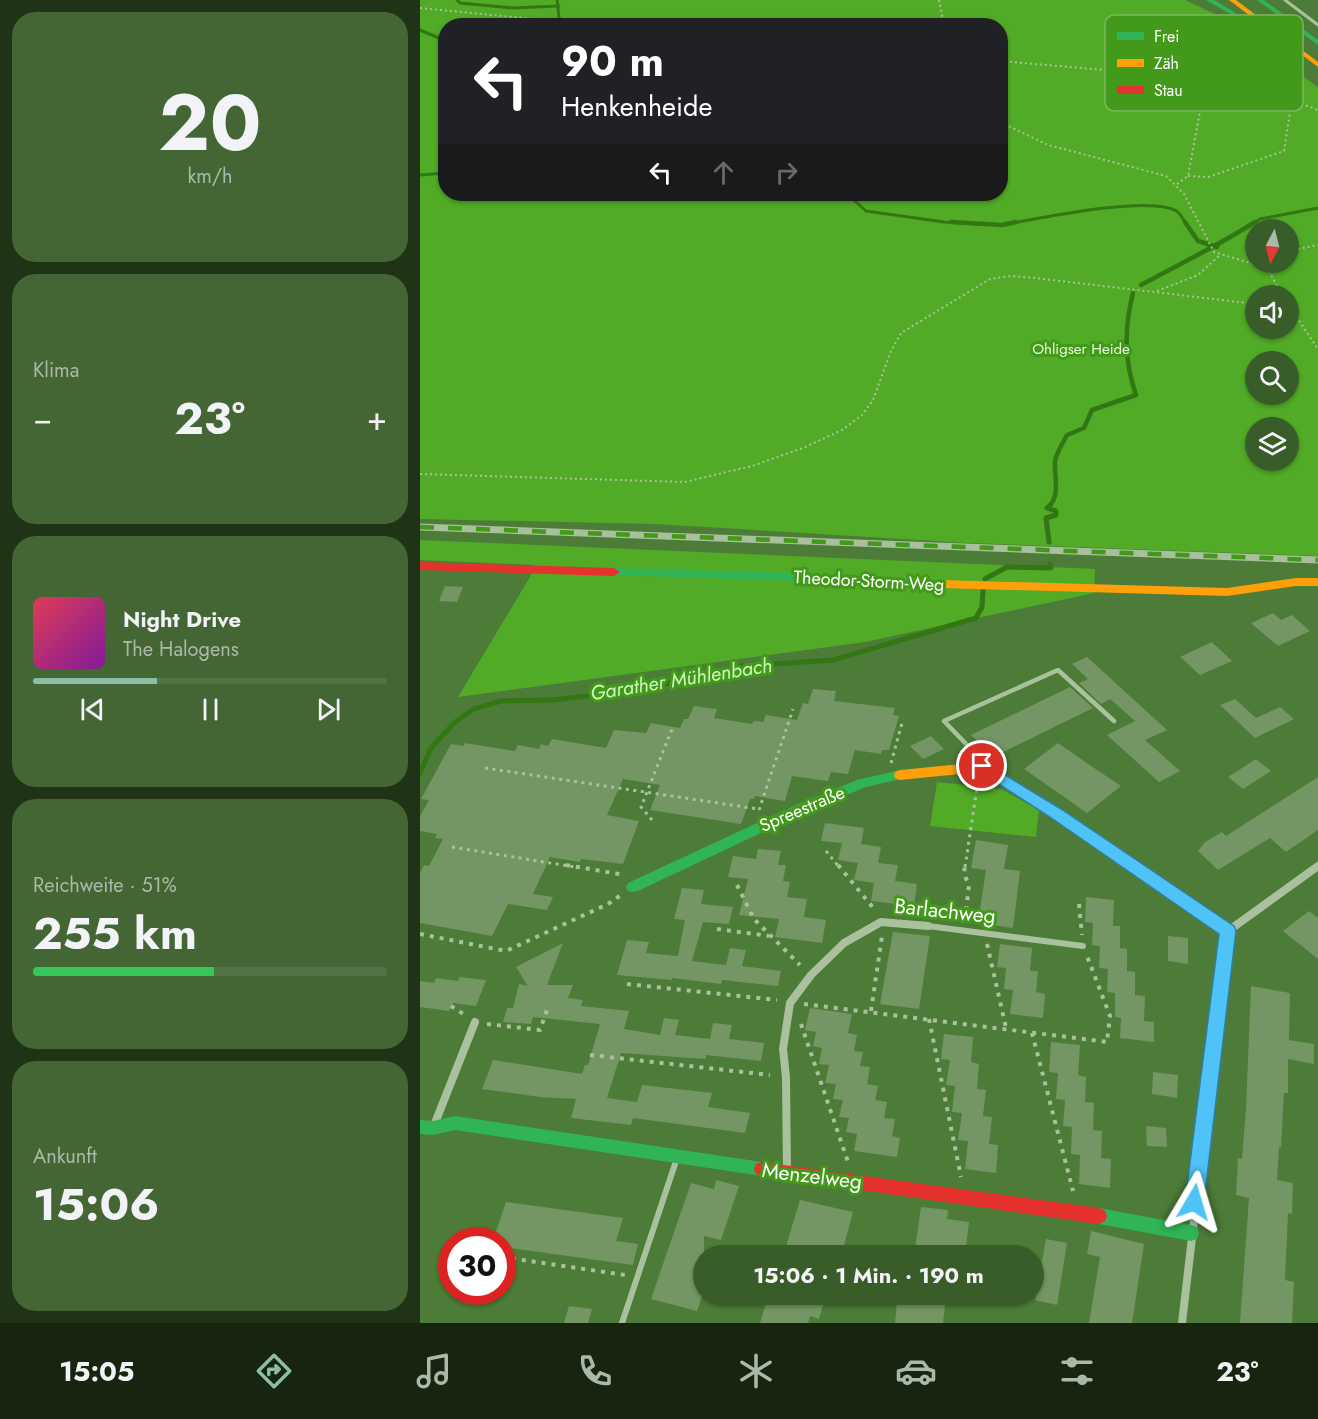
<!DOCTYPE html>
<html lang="de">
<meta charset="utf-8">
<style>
body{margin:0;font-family:Jost,sans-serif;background:#446635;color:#f1f3f6;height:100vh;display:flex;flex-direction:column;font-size:22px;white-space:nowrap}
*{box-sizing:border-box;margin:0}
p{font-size:20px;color:#abbaa8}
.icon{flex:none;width:33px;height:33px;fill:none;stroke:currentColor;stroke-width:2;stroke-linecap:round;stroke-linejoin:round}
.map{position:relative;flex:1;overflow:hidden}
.side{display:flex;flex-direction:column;gap:12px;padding:12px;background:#1f3317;width:420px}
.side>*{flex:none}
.top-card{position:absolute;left:18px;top:18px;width:570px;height:183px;border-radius:24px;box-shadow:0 2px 4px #0004;background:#202124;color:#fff;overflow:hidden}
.needle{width:39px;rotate:187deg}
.fabs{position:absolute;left:825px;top:219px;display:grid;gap:12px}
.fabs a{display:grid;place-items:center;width:54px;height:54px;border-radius:50%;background:#395d29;box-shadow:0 2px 4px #0004;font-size:30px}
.speed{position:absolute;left:18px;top:1227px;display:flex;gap:12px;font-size:30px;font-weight:700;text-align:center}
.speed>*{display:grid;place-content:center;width:78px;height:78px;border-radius:50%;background:#395d29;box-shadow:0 2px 4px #0004;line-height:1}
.speed .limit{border:9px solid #d22;background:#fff;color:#111}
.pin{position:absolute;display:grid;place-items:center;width:51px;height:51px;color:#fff;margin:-26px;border:3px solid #fff;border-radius:50%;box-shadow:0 2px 6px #0007}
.me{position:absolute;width:66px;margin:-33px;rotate:7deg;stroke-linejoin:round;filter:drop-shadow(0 0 4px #0008)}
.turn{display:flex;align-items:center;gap:21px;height:126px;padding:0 24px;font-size:27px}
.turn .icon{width:78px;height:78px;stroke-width:2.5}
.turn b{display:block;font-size:42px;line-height:51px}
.lanes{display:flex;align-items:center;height:57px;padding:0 24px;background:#0003;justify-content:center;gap:30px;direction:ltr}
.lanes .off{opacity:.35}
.big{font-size:45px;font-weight:700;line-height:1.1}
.side .tile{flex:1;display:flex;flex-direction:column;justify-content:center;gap:9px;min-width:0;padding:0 21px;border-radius:24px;background:#446635}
.side .dial{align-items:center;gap:0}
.dial b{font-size:78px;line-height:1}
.song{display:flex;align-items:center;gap:18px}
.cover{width:72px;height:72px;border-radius:9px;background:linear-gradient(135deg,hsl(350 70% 55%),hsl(290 70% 35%))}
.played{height:6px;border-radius:3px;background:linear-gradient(90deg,#8abfa5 35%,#537246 35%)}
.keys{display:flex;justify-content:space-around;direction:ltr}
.heat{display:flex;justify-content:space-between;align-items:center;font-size:33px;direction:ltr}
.charge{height:9px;border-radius:4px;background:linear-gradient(90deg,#34c759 51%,#537246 0)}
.trip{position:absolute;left:273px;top:1245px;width:351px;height:60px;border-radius:30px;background:#395d29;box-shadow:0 2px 4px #0004;font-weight:700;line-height:60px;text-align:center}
.tabs{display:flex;height:96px;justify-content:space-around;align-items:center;background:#172510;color:#abbaa8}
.tabs .icon{width:42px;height:42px}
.tabs .current{color:#8abfa5}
.tabs b{font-size:27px;color:#f1f3f6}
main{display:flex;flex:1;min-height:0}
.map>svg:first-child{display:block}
.green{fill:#51ab26;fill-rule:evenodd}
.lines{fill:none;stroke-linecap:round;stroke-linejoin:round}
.stream-far2{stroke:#337714;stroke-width:3}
.stream-far1{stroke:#337714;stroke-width:4.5}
.stream{stroke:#337714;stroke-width:5}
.building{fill:#749664}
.path-far2{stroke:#a9c29d;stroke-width:2;stroke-dasharray:2 3;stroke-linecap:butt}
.path-far1{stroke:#a9c29d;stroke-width:3;stroke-dasharray:3 4.5;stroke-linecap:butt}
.path{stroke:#a9c29d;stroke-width:4;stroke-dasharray:4 6;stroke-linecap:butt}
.lane-far2{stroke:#a9c29d;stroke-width:3}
.lane-far1{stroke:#a9c29d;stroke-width:4.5}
.lane{stroke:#a9c29d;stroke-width:6}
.street{stroke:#a9c29d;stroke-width:8}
.fast{fill:#30b455;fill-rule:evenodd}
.slow{fill:#ff9f0a;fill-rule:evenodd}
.jam{fill:#e5322d;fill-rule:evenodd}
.rail-casing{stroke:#a8c09c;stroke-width:7}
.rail{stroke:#42991a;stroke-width:4.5;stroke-dasharray:14;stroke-linecap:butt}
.route{fill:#4fc3f7;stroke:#337fa1;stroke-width:1.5}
.labels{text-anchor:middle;stroke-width:6;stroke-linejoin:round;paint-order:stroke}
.far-park-label{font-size:15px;fill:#e3fcd6;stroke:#42991a}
.street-label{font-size:18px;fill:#fff;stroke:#42991a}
.water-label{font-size:20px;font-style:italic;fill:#d0f7bc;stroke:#42991a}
.near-street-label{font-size:21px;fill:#fff;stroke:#42991a}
.key{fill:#42991a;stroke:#7bb85f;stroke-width:1.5}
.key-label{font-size:16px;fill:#fff}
</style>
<main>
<section class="side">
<div class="tile dial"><b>20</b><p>km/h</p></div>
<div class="tile"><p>Klima</p>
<div class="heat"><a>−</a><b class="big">23°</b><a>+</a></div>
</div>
<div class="tile">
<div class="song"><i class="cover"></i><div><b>Night Drive</b><p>The Halogens</p></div></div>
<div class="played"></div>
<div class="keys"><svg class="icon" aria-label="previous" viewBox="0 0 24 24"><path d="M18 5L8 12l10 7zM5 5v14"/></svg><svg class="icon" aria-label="pause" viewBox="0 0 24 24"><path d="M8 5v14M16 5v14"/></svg><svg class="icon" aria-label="next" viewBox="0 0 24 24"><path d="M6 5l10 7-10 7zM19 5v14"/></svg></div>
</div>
<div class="tile"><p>Reichweite · 51%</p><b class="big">255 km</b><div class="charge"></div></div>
<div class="tile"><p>Ankunft</p><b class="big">15:06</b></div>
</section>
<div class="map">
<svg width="898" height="1323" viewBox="0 0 898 1323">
<rect width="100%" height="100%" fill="#4c7c37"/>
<!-- green -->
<g class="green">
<path d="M0,0H765L799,16L898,87V556L548,543L235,524L0,519ZM26,26H580V194H26ZM836,230H868V262H836ZM836,296H868V328H836ZM836,362H868V394H836ZM836,428H868V460H836Z"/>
<polygon points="0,540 675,569 674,593 445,642 38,697 110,577 114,565 0,560"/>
<polygon points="517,782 581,789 619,810 616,837 510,826"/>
</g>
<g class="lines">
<!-- stream-far2 -->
<g class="stream-far2">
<polyline points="37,0 40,3 93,8 139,6"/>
<polyline points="137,0 140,26"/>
<polyline points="0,30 26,41"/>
<polyline points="0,175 26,173"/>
<polyline points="427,194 446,211 524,222 560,224"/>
<path d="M588,224C620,218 734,194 758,212C761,215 764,221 766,224"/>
<polyline points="833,224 840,219 898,208"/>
</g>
<!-- stream-far1 -->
<g class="stream-far1">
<polyline points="531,222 582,225 596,222"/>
<polyline points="765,222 778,241 797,247"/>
<path d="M721,285C759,264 798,246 835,222"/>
<path d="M628,507C641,496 634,476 635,461C636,453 643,443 647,435L664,428L672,410L716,395C704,360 704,329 713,293"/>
</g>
<!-- stream -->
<g class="stream">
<polyline points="629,542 626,518 636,515 636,511 627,508 630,506"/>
<polyline points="565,579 587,567 631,568 630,564"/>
<polyline points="0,773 11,748 35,722 54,709 81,701 132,700 212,691 324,666 413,660 556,618 562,607 563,591"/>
</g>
</g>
<!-- building -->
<g class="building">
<polygon points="25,586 43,587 37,602 19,601"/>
<polygon points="853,613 861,620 872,615 890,631 858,646 831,623"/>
<polygon points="792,642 812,661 780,675 760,657"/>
<polygon points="667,657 747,730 725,740 760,771 739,782 687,735 715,721 690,699 681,704 659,683 668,679 652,664"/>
<polygon points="650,687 673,708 573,757 551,735"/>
<polygon points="393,689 416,691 414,701 475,708 473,715 479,716 469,750 462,750 461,754 435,750 428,774 411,772 408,781 372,776 365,801 335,796 334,799 330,799 321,824 230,810 240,785 203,779 187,815 219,821 203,864 161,859 160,862 130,857 113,894 133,897 127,910 88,904 72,936 0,923 0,873 4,865 9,866 23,839 15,838 17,834 0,831 0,816 9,800 1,799 31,744 44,746 45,743 95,751 98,745 119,749 121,744 128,746 132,739 186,748 194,730 226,733 231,723 260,728 264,719 268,719 274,706 297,709 294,718 332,724 334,721 343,722 346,715 377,720 383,703 388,704"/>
<polygon points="815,699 836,718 860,707 874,719 835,738 800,705"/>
<polygon points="511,736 524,749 503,759 490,746"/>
<polygon points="638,743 671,766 701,786 667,813 604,769"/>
<polygon points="836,759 851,771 823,789 808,777"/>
<polygon points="898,777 898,830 866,852 850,838 798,870 778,851 785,842 802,832 806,836"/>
<polygon points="405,823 444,828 441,844 461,847 458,863 478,865 475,881 497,884 494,906 451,901 454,883 434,880 438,863 418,860 422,843 401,841"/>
<polygon points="556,840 588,845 584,869 600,871 593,928 558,923 566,870 551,868"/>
<polygon points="338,849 361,851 358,865 366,865 363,881 370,882 367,897 387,899 384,917 406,920 402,943 355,937 359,919 319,915 328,879 308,877 313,856 336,859"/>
<polygon points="262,888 284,890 281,904 313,907 309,924 283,922 272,961 306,965 310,948 326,950 322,966 361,971 358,986 302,980 301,984 252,978 252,980 197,975 207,940 229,942 226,953 258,956 265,920 254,919"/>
<polygon points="666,897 694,900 693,926 700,926 700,948 707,949 707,971 715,972 715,995 725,996 724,1021 734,1022 734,1042 700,1038 701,1018 695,1017 695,993 687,992 688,969 679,968 680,946 672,945 673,923 665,922"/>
<polygon points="889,911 898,918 898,959 863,931"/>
<polygon points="473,932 510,936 499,1009 460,1004"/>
<polygon points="748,936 768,938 768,964 748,961"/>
<polygon points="143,943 127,985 153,985 148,998 163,1000 161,1006 209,1011 204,1029 240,1035 244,1018 259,1020 255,1035 290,1039 293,1023 312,1025 309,1039 344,1043 341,1061 286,1055 286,1059 201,1053 187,1098 217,1102 222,1085 292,1093 288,1107 330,1113 325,1133 213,1118 211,1125 151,1118 156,1099 120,1097 62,1089 73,1060 162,1074 165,1065 168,1065 180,1024 113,1017 111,1024 83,1022 87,1008 93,1008 99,984 108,986 96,967"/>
<polygon points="580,944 612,948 610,971 618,971 616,992 625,994 623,1018 590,1014 593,990 584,989 586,968 577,967"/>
<polygon points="40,977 66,980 56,1006 33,1003 29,1011 0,1007 0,981 14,983 16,978 38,981"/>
<polygon points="831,986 870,993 869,1040 894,1044 894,1064 868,1059 868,1093 864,1093 861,1147 859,1147 857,1180 873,1183 872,1214 868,1213 865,1280 874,1282 872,1323 820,1323 829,1198 816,1195 818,1158 822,1159 826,1108"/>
<polygon points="390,1008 432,1014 428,1033 437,1035 434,1051 443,1052 440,1066 450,1067 447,1084 458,1086 455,1100 467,1102 464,1118 475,1119 472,1136 480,1138 477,1157 434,1151 437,1134 426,1132 429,1118 419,1117 423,1100 413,1099 416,1084 405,1083 409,1065 399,1064 402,1048 393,1046 396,1032 385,1030"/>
<polygon points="524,1034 553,1037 551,1062 559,1064 557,1089 566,1090 563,1116 572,1117 569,1144 578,1145 576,1173 545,1169 548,1141 538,1140 542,1113 532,1112 535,1086 526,1085 530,1060 521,1059"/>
<polygon points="631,1042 660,1045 658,1075 666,1077 665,1102 674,1103 673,1130 682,1131 681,1158 691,1159 690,1188 659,1184 660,1155 651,1154 652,1127 643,1126 645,1100 636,1099 638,1073 629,1072"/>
<polygon points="733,1072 758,1075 757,1098 732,1094"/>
<polygon points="726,1126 746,1128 747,1147 727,1146"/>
<polygon points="296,1180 319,1186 301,1240 284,1236 284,1290 277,1311 231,1299 271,1183 294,1189"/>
<polygon points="380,1200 433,1212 421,1256 407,1256 366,1246"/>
<polygon points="86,1202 203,1218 196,1241 218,1244 213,1265 82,1247 82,1240 73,1240"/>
<polygon points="501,1207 528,1210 527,1219 549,1222 545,1256 494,1256"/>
<polygon points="671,1231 724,1244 712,1323 669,1323 680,1257 667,1254"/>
<polygon points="626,1239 647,1243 637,1305 615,1300"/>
<polygon points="349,1294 406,1294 399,1319 390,1316 388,1323 340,1323"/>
<polygon points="483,1294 526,1294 523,1323 475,1323 477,1302 482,1302"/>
<polygon points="149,1306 172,1309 168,1323 144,1323"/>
</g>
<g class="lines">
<!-- path-far2 -->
<g class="path-far2">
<polyline points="519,0 524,26"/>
<polyline points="0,8 187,26"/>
<polyline points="580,61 870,86 872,100 864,151 788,177 768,176"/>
<polyline points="872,100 898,110"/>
<polyline points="580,122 628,145 746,176 764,194 794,252 847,268 863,296"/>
<polyline points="757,184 768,176 786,79"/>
<polyline points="868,251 898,245"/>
<polyline points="737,291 778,275 800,255"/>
<polyline points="868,304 898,349"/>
<polyline points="0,474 265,482 332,466 383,448 422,430 442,415 453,400 471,351 481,333 570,279 591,276 615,278 836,304"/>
</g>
<!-- path-far1 -->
<g class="path-far1">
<polyline points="471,763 482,723"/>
<polyline points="65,768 338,809"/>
<polyline points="339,810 373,709"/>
<polyline points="232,820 221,807 252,729"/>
<polyline points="32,847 155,867"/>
<polyline points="406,851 419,867"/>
<polyline points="545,867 558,781"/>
</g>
<!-- path -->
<g class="path">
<polyline points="146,865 205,875"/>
<polyline points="418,865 455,910"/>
<polyline points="317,885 334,919 380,965"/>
<polyline points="659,904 662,935"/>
<polyline points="545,920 549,885 544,874 545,865"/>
<polyline points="297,929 349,936"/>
<polyline points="0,934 86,951 188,904 201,895"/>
<polyline points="567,944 586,1028"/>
<polyline points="207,984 357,1000"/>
<polyline points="384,1004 687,1042 690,1016 667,956"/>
<polyline points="31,1006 45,1015"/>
<polyline points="451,1011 462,936"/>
<polyline points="509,1019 541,1177"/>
<polyline points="67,1024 120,1030 127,1010"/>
<polyline points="381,1024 428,1162"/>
<polyline points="612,1033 653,1191"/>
<polyline points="170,1055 350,1075"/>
<polyline points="82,1257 205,1275"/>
</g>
<!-- lane-far2 -->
<polyline class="lane-far2" points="865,0 898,25"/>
<!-- lane-far1 -->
<polyline class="lane-far1" points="562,767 549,747 524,721 638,670 694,721"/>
<!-- lane -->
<g class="lane">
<polyline points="508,926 663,946"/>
<polyline points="202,1323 256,1161"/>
</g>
<!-- street -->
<g class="street">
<polyline points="13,1128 55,1022"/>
<polyline points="367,1173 366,1077 363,1049 370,1003 391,975 424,943 461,922 508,926"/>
<polyline points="762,1323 808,931 898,866"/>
</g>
<!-- fast -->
<g class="fast">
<polygon points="786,0 794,0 826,19 821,20"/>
<polygon points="837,0 844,0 898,40 898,45"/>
<polygon points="194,568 410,574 521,580 527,584 521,588 410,582 190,575 188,572"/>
<polygon points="480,770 485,772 486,775 485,778 446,787 385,812 218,891 213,892 208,891 206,887 208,883 376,805 437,780"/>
<polygon points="35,1116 342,1162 348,1164 350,1169 348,1174 342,1176 35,1130 13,1135 0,1134 0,1120 13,1121"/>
<polygon points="679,1208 771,1225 777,1227 779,1233 777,1239 771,1241 679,1224 673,1221 671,1216 673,1211"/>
</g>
<!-- slow -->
<g class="slow">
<polygon points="809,0 816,0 898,62 898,67"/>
<polygon points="876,578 898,578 898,586 876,586 807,596 521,588 515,584 521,580 807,588"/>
<polygon points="562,762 640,809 813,927 815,931 813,935 808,937 803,935 630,817 560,772 480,780 475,778 474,775 475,772 480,770"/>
</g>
<!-- jam -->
<g class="jam">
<polygon points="0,562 194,568 200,572 194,576 0,570"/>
<polygon points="342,1162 679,1208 685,1211 687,1216 685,1221 679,1224 342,1176 336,1174 334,1169 336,1164"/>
</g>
<defs>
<polyline id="rail" points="0,527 898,560"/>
</defs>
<!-- rail casing -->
<use href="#rail" class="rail-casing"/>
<!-- rail -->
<use href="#rail" class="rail"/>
</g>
<!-- route -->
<polygon class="route" points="562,761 641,809 814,926 816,931 784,1202 781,1209 774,1211 768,1209 765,1202 799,934 630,817 557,770 554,766 557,763"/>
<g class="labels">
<!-- far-park labels -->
<g class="far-park-label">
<text x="661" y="354">Ohligser Heide</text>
</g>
<!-- street labels -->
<g class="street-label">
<text transform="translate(449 581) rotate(3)" y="6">Theodor-Storm-Weg</text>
<text transform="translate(382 809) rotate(-23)" y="6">Spreestraße</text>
</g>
<!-- water labels -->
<g class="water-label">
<text transform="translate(261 679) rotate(-9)" y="7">Garather Mühlenbach</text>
</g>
<!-- near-street labels -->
<g class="near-street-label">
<text transform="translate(525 911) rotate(6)" y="7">Barlachweg</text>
<text transform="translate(392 1176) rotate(7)" y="7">Menzelweg</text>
</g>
</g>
<!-- legend -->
<rect x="685" y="15" width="198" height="96" rx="9" class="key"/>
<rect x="697" y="32" width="27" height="8" fill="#30b455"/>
<rect x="697" y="59" width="27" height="8" fill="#ff9f0a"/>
<rect x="697" y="86" width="27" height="8" fill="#e5322d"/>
<g class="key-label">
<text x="734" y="42">Frei</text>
<text x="734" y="69">Zäh</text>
<text x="734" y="96">Stau</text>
</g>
</svg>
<div class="fabs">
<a><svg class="needle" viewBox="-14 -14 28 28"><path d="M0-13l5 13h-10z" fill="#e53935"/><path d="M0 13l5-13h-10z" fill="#abbaa8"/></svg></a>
<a><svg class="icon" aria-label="sound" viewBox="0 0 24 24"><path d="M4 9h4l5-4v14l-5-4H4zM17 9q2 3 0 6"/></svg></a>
<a><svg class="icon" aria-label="search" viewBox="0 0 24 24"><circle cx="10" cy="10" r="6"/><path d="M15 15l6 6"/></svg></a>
<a><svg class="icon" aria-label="layers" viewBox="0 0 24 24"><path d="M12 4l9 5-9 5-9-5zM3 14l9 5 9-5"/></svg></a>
</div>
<div class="speed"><div class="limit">30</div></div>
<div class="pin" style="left:562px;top:766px;background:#d93025"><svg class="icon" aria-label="arrive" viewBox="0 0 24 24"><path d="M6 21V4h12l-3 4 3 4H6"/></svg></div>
<svg class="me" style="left:774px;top:1202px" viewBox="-20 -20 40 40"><path d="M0-17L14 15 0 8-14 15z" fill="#4fc3f7" stroke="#fff" stroke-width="4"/></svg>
<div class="trip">15:06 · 1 Min. · 190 m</div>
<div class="top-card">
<div class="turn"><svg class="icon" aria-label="left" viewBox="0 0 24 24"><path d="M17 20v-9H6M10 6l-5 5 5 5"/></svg><div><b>90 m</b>Henkenheide</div></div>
<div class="lanes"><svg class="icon" aria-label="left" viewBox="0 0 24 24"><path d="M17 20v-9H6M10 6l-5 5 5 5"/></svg><svg class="icon off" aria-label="ahead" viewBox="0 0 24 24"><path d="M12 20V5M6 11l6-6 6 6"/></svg><svg class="icon off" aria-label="right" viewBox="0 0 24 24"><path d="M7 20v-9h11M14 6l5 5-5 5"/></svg></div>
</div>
</div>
</main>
<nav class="tabs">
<b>15:05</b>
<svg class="icon current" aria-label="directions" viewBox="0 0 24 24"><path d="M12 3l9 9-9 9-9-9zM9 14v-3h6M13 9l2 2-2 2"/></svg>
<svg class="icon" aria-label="music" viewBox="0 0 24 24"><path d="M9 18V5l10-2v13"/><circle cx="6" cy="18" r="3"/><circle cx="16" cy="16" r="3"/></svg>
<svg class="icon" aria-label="phone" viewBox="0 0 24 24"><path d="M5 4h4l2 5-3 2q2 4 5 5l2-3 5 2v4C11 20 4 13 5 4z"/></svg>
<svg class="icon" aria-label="climate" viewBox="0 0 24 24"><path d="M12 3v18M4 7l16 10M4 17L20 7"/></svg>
<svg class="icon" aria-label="car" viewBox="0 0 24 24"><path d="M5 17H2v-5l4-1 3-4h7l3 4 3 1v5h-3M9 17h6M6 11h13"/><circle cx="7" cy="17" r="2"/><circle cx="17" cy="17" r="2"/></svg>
<svg class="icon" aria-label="filters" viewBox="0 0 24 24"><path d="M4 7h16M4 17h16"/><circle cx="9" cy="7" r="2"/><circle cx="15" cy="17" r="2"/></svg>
<b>23°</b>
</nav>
